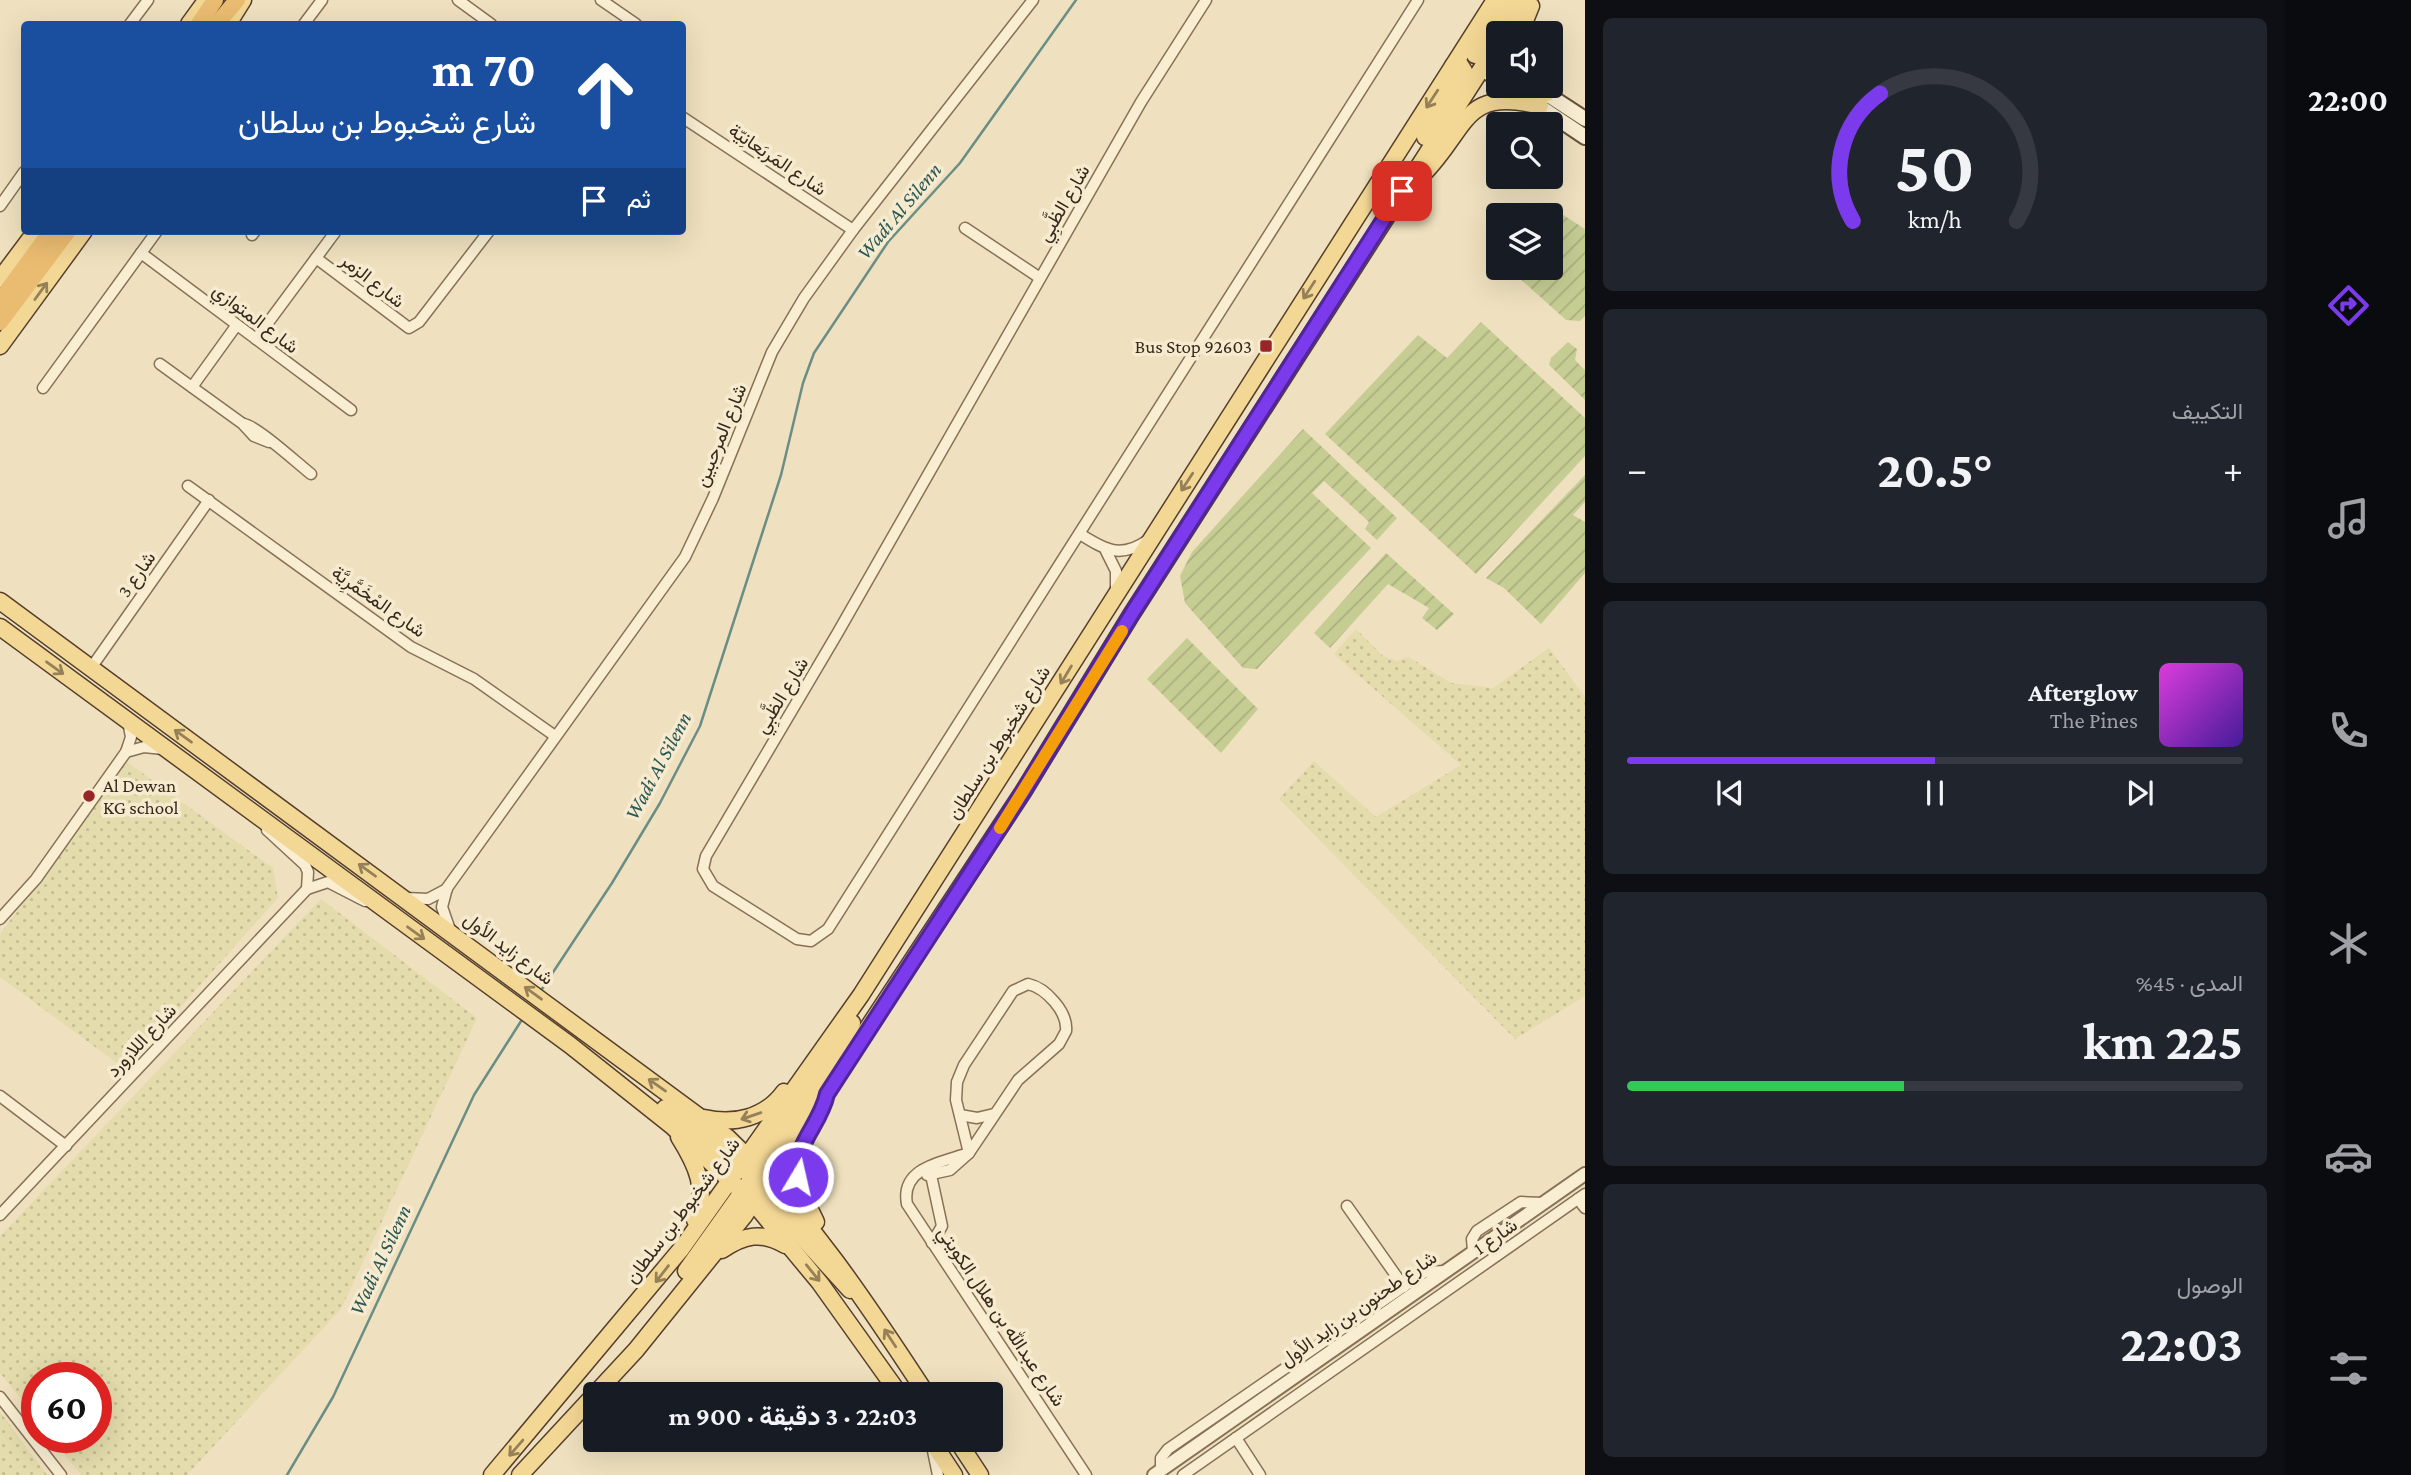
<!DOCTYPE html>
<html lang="ar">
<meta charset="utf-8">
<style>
body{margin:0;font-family:"Crimson Pro",Vazirmatn,serif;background:#20242c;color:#f1f3f6;direction:rtl;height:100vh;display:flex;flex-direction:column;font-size:26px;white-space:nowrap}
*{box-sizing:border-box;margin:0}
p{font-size:23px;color:#9ea1a6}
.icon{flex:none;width:38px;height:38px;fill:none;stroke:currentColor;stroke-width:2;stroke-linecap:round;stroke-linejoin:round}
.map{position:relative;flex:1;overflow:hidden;direction:ltr}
.sheet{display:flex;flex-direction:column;gap:18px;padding:18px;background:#0d0f14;width:700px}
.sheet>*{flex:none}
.guide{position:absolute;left:21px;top:21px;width:665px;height:214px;border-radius:7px;box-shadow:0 7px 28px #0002;direction:rtl;background:#1a4fa0;color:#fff;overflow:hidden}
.controls{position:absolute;left:1486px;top:21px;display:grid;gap:14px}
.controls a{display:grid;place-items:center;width:77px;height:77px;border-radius:7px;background:#171b24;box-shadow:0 7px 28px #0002;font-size:35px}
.speed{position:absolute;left:21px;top:1362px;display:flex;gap:14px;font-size:35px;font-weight:700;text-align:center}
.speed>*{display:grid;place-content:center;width:91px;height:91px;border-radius:50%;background:#171b24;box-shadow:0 7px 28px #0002;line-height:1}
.speed .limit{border:10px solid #d22;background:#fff;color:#111}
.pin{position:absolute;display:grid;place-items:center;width:60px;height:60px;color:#fff;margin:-30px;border-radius:14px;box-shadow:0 4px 10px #0006}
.me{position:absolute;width:77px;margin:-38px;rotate:9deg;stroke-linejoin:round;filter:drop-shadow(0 0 5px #0008)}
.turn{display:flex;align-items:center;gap:24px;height:147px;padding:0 35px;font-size:32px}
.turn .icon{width:91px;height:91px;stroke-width:2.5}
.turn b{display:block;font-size:49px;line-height:60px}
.then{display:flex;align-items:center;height:66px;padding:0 35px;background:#0003;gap:14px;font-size:26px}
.big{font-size:52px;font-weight:700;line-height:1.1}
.sheet .card{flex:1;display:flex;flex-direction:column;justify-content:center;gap:10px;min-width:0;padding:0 24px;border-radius:10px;background:#20242c}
.sheet .dial{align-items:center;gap:0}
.dial svg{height:182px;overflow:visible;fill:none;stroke:#363941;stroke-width:7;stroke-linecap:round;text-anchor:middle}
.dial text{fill:#f1f3f6;stroke:none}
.song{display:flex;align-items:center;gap:21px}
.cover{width:84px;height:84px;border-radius:10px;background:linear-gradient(135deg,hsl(300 70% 55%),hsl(260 70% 35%))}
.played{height:7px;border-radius:4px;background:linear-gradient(90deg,#7c3aed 50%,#363941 50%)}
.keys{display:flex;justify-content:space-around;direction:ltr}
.heat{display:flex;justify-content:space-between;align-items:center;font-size:38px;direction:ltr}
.charge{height:10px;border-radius:5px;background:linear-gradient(90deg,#34c759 45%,#363941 0)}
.trip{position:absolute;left:583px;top:1382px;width:420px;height:70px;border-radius:7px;background:#171b24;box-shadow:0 7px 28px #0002;font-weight:700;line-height:70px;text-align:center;direction:rtl}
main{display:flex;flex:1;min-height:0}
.menu{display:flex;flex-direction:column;width:126px;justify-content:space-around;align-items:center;background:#090b0e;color:#9ea1a6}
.menu .icon{width:49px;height:49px}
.menu .current{color:#7c3aed}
.menu b{font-size:32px;color:#f1f3f6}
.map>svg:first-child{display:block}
.farmland{fill:url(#farmland-dots)}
.garden{fill:url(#garden-furrows)}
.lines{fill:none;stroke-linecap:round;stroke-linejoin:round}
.stream{stroke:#6a8e85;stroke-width:2.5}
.minor-casing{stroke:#877157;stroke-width:13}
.tertiary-casing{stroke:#877157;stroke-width:16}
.secondary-casing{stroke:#69523b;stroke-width:18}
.primary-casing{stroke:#553f2c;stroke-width:19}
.trunk-casing{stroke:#553f2c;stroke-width:19}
.minor{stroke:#f9eed2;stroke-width:10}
.tertiary{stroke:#f9eed2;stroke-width:12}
.secondary{stroke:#f9eed2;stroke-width:14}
.primary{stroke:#f3d795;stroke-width:16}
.trunk{stroke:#eabc71;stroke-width:16}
.oneway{stroke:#958058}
.route-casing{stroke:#51269a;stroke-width:18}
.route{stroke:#7c3aed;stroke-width:12}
.slow{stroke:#f59e0b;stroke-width:12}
.poi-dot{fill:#982626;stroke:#f6ebcf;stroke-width:2.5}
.labels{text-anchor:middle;stroke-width:7;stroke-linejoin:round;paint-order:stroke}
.street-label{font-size:19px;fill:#37291c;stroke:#f6ebcf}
.poi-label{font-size:19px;fill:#37291c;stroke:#f6ebcf;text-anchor:end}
.water-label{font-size:21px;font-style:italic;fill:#2b5754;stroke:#f6ebcf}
</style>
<main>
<nav class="menu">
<b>22:00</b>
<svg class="icon current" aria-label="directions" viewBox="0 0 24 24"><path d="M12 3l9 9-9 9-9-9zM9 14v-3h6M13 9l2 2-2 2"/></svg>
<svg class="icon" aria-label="music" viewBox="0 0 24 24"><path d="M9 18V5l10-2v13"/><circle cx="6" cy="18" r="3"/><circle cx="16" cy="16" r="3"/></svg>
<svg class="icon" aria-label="phone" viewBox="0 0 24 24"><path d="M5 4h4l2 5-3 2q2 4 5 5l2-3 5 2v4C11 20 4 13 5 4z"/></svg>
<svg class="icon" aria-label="climate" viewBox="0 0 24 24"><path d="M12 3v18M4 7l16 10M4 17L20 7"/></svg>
<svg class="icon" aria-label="car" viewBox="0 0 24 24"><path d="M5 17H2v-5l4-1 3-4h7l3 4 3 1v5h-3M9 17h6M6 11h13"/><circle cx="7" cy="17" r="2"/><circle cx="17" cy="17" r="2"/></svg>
<svg class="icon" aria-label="filters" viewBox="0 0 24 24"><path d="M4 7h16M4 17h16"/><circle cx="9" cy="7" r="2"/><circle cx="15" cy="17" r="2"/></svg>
</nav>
<section class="sheet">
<div class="card dial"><svg viewBox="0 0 100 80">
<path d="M14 69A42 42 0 1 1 86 69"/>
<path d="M14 69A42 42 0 0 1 26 13" stroke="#7c3aed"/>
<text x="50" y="56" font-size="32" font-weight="700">50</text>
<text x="50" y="72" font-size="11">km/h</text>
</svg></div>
<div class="card"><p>التكييف</p>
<div class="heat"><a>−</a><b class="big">20.5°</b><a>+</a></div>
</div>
<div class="card">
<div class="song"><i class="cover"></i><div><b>Afterglow</b><p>The Pines</p></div></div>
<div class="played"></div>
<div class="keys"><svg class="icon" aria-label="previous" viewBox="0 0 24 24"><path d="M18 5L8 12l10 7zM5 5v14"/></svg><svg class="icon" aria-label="pause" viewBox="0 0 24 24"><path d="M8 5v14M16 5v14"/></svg><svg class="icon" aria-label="next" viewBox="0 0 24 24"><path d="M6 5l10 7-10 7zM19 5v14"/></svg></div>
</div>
<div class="card"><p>المدى · 45%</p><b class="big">225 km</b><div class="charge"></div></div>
<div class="card"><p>الوصول</p><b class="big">22:03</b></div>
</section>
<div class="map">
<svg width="1585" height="1475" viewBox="0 0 1585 1475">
<defs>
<pattern id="farmland-dots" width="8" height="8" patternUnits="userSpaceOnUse" patternTransform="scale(1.75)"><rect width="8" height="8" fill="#e4dcac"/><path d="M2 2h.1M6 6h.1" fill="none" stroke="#c4bd93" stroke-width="1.8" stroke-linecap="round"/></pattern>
<pattern id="garden-furrows" width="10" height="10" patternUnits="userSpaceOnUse" patternTransform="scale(1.75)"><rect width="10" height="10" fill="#c5cd93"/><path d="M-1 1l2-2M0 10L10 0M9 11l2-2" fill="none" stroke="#aab07e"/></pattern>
</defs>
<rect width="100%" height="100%" fill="#efe1bf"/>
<!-- farmland -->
<g class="farmland">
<polygon points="1356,629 1383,656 1397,661 1409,657 1451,683 1493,688 1549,648 1585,697 1585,996 1515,1039 1279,799 1314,761 1376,817 1461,765 1334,654"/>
<polygon points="127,762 273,868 278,898 125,1069 0,977 0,934"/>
<polygon points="321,899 477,1018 341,1309 187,1475 81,1475 50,1437 96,1437 96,1377 37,1377 37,1419 0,1373 0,1236"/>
<polygon points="0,1412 47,1475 0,1475"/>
</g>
<!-- garden -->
<g class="garden">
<polygon points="1551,207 1585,229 1585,316 1580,321 1566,320 1508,268 1550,268 1550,215 1536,215 1543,208"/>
<polygon points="1481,322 1585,418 1585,456 1476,574 1325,434 1418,335 1447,358"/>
<polygon points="1568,342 1577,349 1575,360 1585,370 1585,400 1549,365 1551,358"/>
<polygon points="1303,429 1397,518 1377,540 1365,529 1369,522 1324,481 1312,493 1371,548 1257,669 1243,668 1185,603 1180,576 1192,552"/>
<polygon points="1585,475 1585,502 1573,515 1585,522 1585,573 1541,624 1504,588 1486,578"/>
<polygon points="1386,553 1454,614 1437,630 1422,618 1429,608 1388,584 1330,648 1314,633"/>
<polygon points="1187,638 1258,709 1221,753 1147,679"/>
</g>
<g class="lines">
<!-- stream -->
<g class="stream">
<polyline points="540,992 612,883 660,803 700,726 781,475 803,383 814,353 888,242 960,163 1076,0"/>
<polyline points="287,1475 333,1397 474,1095 523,1018"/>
</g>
<defs>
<g id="minor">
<polyline points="458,0 491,24"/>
<polyline points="601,0 636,24"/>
<polyline points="1206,0 1141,102 837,634 706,856 703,869 713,886 797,939 811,941 828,929 1418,0"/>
<polyline points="130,24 148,0"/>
<polyline points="304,24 322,0"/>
<polyline points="682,117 853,230"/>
<polyline points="0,206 24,172"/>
<polyline points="965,228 1040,278"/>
<polyline points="252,235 255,231"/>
<polyline points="141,253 351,410"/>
<polyline points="316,258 409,328 419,322 489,231"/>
<polyline points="256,339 336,231"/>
<polyline points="160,364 243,424 254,436 269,442"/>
<polyline points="192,387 236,326"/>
<polyline points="43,388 157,231"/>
<path d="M244,424C258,427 296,462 311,474"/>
<polyline points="188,486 411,647 474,679 555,736"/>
<path d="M1080,534C1105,550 1121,559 1148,540"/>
<polyline points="1106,551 1116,571 1116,590"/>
<polyline points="91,668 209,500"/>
<polyline points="126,752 144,747 163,749"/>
<polyline points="267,830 305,865 308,872 307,889"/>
<polyline points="406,898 428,899 447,889"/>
<polyline points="0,919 36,879 126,752 131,737 128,721"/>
<polyline points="450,930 442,907 447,888 685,557 713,498 772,352 804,298 853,230 1033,0"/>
<path d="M1028,984C1046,988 1068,1012 1066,1031L1059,1044L1018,1080L969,1153L956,1100L957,1082L964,1065L1013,991Z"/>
<polyline points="0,1096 66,1146"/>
<polyline points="960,1115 977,1118 994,1114"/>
<path d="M969,1153C943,1162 900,1167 907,1204L1086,1475"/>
<polyline points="927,1175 950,1170 968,1154"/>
<polyline points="931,1175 942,1226 932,1243"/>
<polyline points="1578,1199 1585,1208"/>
<polyline points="1347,1206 1404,1287"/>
<polyline points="0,1215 307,889 328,882 365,901"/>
<polyline points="1473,1251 1472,1239 1477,1231 1521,1202 1542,1203"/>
<polyline points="0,1397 61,1475"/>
<polyline points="1236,1438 1260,1475"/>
<polyline points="933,1451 938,1475"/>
<polyline points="1161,1470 1161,1458 1168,1449 1425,1272 1445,1271"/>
<polyline points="1183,1475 1585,1194"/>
</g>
<polyline id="tertiary" points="1154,1475 1585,1174"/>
<g id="secondary">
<polyline points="1481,68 1498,79"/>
<polyline points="1509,86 1585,137"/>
<polyline points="1539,89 1585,119"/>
</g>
<g id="primary">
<polyline points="189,24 205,2"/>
<polyline points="228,24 243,0"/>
<polyline points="1504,33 1525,0"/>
<polyline points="1520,33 1531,6"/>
<polyline points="1475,55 1508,0"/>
<polyline points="1541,86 1547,93"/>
<polyline points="1425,137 1464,71 1459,63 1453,66"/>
<path d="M1423,174C1468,129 1462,86 1540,106"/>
<polyline points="0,279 36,231"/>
<polyline points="0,346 84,231"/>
<path d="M0,601L728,1138C808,1214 867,1303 927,1395"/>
<polyline points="0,627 570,1045 672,1126 753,1202 820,1283 900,1395"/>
<polyline points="665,1108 749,1174"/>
<path d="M704,1118C734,1125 765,1118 784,1092"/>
<path d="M679,1137C696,1164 709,1191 695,1220"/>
<path d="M804,1142C789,1167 804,1198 816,1222"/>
<polyline points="755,1185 850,1290"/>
<polyline points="753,1202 753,1184 758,1167 840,1046 852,1023"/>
<path d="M722,1250C744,1235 762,1231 785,1245"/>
<polyline points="686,1271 748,1184"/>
<polyline points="931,1440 954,1475"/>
<polyline points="957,1440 980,1475"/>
<polyline points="492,1475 682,1248 861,995 1495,0"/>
<polyline points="520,1475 636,1350 744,1216 1023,792 1131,615 1498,43"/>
</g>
<g id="trunk">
<polyline points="199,24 215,0"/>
<polyline points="217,24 237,0"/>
<polyline points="0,301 51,231"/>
<polyline points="0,322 68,231"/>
</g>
</defs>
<!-- minor casing -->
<use href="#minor" class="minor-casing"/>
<!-- tertiary casing -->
<use href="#tertiary" class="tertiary-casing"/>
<!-- secondary casing -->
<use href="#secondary" class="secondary-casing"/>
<!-- primary casing -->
<use href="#primary" class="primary-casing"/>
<!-- trunk casing -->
<use href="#trunk" class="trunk-casing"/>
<!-- minor -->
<use href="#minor" class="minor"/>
<!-- tertiary -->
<use href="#tertiary" class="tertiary"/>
<!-- secondary -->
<use href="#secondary" class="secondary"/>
<!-- primary -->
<use href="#primary" class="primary"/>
<!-- trunk -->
<use href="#trunk" class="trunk"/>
</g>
<!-- one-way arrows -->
<defs><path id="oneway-shaft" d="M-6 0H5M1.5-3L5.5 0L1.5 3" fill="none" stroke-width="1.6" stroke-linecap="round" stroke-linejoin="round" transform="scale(1.75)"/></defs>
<g class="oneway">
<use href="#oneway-shaft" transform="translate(1432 99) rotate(123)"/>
<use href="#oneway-shaft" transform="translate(1309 290) rotate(123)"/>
<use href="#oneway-shaft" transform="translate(41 291) rotate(-54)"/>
<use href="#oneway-shaft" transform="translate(1187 482) rotate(123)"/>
<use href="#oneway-shaft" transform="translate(55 668) rotate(36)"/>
<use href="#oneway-shaft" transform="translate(1066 675) rotate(121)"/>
<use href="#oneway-shaft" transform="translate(183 736) rotate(-144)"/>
<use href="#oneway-shaft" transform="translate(367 870) rotate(-144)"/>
<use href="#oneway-shaft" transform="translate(416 933) rotate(36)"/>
<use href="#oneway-shaft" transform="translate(533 993) rotate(-144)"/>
<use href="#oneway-shaft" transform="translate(657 1085) rotate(-145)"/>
<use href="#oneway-shaft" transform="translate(751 1116) rotate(161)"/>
<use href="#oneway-shaft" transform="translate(813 1273) rotate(51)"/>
<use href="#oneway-shaft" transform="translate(662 1274) rotate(128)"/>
<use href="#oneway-shaft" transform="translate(890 1338) rotate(-123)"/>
<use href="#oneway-shaft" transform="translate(516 1448) rotate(131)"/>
</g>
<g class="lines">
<defs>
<path id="route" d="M798,1177C793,1144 820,1126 827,1094L1023,792L1131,615L1402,191"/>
</defs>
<!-- route casing -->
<use href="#route" class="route-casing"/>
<!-- route -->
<use href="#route" class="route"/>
<!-- slow -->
<polyline class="slow" points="1000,828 1122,631"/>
</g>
<!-- markers -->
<g class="poi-dot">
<rect x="1259" y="339" width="14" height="14" rx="3.5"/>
<circle cx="89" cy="796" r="7"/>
</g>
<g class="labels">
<!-- street labels -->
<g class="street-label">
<text transform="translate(778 159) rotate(34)" y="7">شارع المَربَعانِيّة</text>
<text transform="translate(1063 203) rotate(-60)" y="7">شارع الظَّبِي</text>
<text transform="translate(373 280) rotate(38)" y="7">شارع الزمر</text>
<text transform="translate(256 318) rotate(37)" y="7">شارع المتوازي</text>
<text transform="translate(720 435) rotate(-68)" y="7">شارع المرحبين</text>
<text transform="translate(136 574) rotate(-55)" y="7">شارع 3</text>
<text transform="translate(379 601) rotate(35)" y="7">شارع المْخَمَّرِيَّة</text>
<text transform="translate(781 695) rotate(-59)" y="7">شارع الظَّبِي</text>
<text transform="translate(998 742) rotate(-58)" y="7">شارع شخبوط بن سلطان</text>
<text transform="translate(509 948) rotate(37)" y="7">شارع زايد الأول</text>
<text transform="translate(141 1040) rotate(-47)" y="7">شارع اللازورد</text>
<text transform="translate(682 1210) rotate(-53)" y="7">شارع شخبوط بن سلطان</text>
<text transform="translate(1495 1236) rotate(-35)" y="7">شارع 1</text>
<text transform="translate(1358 1308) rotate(-35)" y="7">شارع طحنون بن زايد الأول</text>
<text transform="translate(1002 1316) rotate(56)" y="7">شارع عبدالله بن هلال الكويتي</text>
</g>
<!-- poi labels -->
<g class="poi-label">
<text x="1252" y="353">Bus Stop 92603</text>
<text x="103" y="792" text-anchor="start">Al Dewan<tspan x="103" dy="22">KG school</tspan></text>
</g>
<!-- water labels -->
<g class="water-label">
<text transform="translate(899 211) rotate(-50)" y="7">Wadi Al Silenn</text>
<text transform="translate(658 766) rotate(-62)" y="7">Wadi Al Silenn</text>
<text transform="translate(380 1260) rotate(-65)" y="7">Wadi Al Silenn</text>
</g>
</g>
</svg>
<div class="controls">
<a><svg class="icon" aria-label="sound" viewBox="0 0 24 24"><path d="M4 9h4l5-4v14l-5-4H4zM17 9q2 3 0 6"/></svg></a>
<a><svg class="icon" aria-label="search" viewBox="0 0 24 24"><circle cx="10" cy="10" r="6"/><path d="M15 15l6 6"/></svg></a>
<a><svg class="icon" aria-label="layers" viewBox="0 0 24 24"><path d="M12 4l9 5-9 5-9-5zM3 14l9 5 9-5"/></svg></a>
</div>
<div class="speed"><div class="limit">60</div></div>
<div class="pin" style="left:1402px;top:191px;background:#d93025"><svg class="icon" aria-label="arrive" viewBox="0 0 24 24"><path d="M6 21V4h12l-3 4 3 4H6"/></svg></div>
<svg class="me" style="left:798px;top:1177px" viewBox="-20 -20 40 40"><circle r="17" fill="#7c3aed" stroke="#fff" stroke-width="3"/><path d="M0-11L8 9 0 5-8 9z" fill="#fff"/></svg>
<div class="trip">22:03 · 3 دقيقة · 900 m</div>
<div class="guide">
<div class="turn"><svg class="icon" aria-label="ahead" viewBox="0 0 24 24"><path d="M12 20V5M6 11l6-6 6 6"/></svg><div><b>70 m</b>شارع شخبوط بن سلطان</div></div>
<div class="then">ثم<svg class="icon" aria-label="arrive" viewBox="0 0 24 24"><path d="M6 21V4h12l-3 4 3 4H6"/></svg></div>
</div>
</div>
</main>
